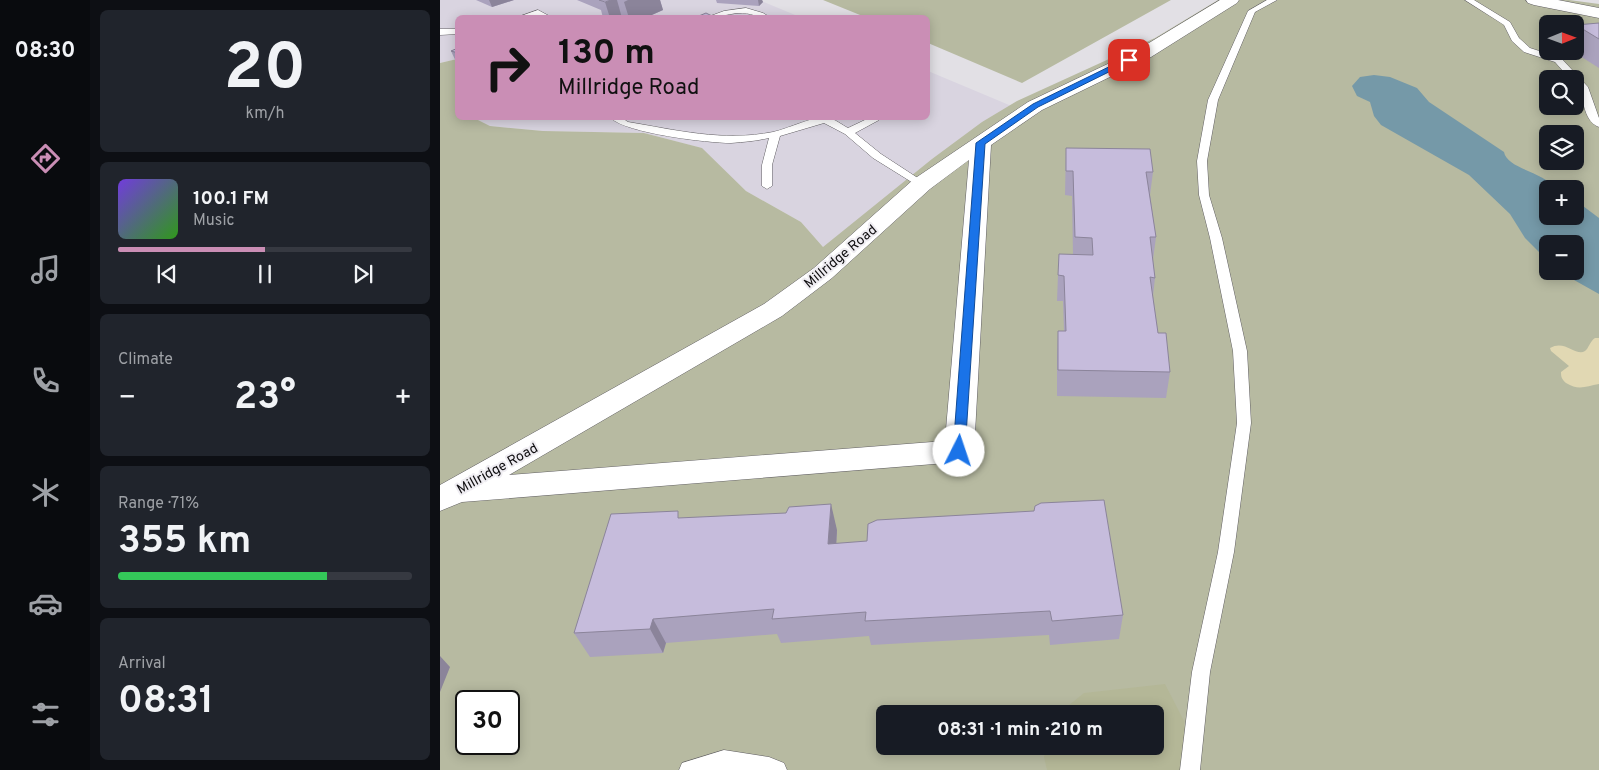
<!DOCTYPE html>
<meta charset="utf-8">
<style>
body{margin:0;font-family:Overpass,sans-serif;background:#20242c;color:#f1f3f6;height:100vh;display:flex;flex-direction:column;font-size:19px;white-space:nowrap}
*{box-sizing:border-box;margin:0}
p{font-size:16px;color:#9ea1a6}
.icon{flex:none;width:28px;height:28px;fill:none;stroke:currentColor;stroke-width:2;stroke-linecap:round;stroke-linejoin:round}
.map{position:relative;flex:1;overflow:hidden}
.side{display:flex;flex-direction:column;gap:10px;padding:10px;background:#0d0f14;width:350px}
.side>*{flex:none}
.top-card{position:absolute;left:15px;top:15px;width:475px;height:105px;border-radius:8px;box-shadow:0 2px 12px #0003;background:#ca8eb5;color:#111;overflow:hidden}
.needle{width:32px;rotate:89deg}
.fabs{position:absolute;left:1099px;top:15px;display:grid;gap:10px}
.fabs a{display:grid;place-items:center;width:45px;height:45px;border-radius:8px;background:#171b24;box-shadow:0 2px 12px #0003;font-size:25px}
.speed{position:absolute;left:15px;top:690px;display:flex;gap:10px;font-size:25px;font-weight:700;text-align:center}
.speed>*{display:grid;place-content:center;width:65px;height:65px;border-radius:50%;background:#171b24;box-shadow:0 2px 12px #0003;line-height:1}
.speed .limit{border:2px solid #111;border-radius:8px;background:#fff;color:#111}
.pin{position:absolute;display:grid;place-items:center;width:42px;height:42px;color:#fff;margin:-21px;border-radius:10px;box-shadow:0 2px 8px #0006}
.me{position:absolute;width:55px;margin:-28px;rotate:4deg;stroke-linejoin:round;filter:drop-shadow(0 0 4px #0008)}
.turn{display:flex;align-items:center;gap:18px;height:105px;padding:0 20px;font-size:22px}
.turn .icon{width:65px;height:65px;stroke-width:2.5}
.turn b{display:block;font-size:35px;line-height:42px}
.big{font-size:38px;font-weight:700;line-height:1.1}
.side .tile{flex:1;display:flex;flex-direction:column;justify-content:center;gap:8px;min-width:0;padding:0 18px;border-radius:8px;background:#20242c}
.side .dial{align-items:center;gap:0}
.dial b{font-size:65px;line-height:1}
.song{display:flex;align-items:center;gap:15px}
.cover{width:60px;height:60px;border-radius:8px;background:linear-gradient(135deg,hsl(260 70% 55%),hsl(110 70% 35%))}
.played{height:5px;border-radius:2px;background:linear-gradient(90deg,#ca8eb5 50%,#363941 50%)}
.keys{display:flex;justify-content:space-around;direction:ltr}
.heat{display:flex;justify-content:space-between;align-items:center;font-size:28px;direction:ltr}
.charge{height:8px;border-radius:4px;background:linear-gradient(90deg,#34c759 71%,#363941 0)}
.trip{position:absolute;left:436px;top:705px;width:288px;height:50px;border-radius:8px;background:#171b24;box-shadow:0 2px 12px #0003;font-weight:700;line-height:50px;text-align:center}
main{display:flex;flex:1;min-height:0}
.dock{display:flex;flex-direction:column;width:90px;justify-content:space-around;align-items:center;background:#090b0e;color:#9ea1a6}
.dock .icon{width:35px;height:35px}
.dock .active{color:#ca8eb5}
.dock b{font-size:22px;color:#f1f3f6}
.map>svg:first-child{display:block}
.built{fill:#d9d4e0}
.green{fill:#b7baa1;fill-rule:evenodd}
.forest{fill:#b4b797}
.sand{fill:#e1d8b3}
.water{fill:#7599a8}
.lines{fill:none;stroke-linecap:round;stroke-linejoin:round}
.lane-casing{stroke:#615f63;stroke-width:1}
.street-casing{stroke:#615f63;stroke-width:1}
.lane{fill:#fff;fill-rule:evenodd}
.street{fill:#fff;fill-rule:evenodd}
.wall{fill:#aaa2bd}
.shaded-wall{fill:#8b849a}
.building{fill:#c6bcdc;stroke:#8b849a}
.route{fill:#1a73e8;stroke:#114b97}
.labels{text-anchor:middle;stroke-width:4;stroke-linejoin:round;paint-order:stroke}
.street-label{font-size:14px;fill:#0d0c0e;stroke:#efedf2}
</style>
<main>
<nav class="dock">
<b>08:30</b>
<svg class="icon active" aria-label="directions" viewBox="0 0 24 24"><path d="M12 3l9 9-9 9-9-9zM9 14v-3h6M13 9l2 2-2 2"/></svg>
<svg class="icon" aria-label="music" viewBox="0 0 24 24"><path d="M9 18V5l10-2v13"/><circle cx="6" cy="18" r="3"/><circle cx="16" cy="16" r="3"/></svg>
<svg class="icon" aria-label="phone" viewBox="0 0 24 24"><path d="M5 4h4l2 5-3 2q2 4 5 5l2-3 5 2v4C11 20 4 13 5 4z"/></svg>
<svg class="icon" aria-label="climate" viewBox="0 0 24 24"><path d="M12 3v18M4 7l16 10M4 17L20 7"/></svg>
<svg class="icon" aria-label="car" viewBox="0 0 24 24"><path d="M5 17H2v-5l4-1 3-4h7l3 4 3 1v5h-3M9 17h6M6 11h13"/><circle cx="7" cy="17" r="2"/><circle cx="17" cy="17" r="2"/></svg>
<svg class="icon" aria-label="filters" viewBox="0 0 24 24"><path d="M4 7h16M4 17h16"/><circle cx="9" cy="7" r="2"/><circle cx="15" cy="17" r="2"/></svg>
</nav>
<section class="side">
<div class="tile dial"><b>20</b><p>km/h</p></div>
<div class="tile">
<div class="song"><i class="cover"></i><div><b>100.1 FM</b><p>Music</p></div></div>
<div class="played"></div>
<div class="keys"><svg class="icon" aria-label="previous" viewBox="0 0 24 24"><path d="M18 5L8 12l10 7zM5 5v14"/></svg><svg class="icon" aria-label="pause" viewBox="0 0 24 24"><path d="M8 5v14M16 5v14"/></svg><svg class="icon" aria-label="next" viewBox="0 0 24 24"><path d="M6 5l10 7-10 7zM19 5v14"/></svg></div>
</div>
<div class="tile"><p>Climate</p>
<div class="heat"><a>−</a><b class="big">23°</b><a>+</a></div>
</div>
<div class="tile"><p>Range · 71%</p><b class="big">355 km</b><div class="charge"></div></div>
<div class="tile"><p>Arrival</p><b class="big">08:31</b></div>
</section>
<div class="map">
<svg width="1159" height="770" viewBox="0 0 1159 770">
<rect width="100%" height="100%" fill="#e2e0e5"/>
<!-- built -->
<g class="built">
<polygon points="0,0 319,0 360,17 18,18 17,59 0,63"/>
<polygon points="488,71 588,113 391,256 361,222 306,191 261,148 204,133 103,131 50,126 34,118 488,118"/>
</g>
<!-- green -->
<g class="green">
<polygon points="383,0 731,0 582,83 488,43 488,18 425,17"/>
<path d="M778,0H1129L1159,4V770H0V63L17,59L18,118H34L50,126L103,131L204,133L262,148L306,191L361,222L383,247L492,159L542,122L577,101L715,38ZM1108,24H1135V51H1108ZM1108,79H1135V106H1108ZM1108,134H1135V161H1108ZM1108,189H1135V216H1108ZM1108,244H1135V271H1108ZM26,701H69V744H26ZM445,714H715V746H445Z"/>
</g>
<!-- forest -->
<polygon class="forest" points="725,684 744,721 749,770 607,770 604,757 607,746 715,746 715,714 618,714 644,693"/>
<!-- sand -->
<path class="sand" d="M1155,338H1159V384C1146,386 1139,391 1126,383C1122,379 1121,378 1121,372L1129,366L1111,351L1110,348C1125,339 1136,357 1145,351C1149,348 1150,341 1155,338Z"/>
<!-- water -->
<path class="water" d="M934,75L950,77L977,88L989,102L1064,152C1067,169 1105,172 1116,189H1108V216H1135V200L1159,218V294L1118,271H1135V244H1108L1107,260L1085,238L1070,214L1029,175L941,125L934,116L930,102L917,96L912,86L920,77Z"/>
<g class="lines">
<defs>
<g id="lane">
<polygon points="827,0 837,0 815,12 778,100 767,161 769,195 782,238 807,351 811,423 794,552 770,672 760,770 740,770 752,672 778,552 797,423 793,351 770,238 759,195 757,161 768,100 808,11"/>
<path d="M1025,0H1034L1070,22L1079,38L1090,48L1121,58L1148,87L1159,118V127C1141,120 1146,96 1135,84V79H1130L1115,62L1084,52L1072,41L1064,25Z"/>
<path d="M306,8L323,13L331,18C319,18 310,12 298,13C287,14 277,18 265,18L284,11Z"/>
<polygon points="98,10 113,18 102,18 97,15 89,18 75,18"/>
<polygon points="0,29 18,29 18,34 0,35"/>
<path d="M171,118H182L188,122C236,130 283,142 333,132C348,129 375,115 388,118C395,119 402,125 408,128L429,118H440L439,120L415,133L441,154L487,184L482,187L478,186L433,158L405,134L384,123L340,136L332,165V186L327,189L322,186V165L329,138C316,141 304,142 291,143C268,143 185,133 171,118Z"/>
<polygon points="284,750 329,757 344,763 347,770 239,770 242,763"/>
</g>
<g id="street">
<path d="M780,0H799L797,3L711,57L602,110L551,145L534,451L529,459L519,462L22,502L0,511V485L324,304L374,268L474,179L588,102L699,49ZM529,160L505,441L69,475L342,316L392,278L490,189Z"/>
<polygon points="1086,0 1118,0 1159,8 1159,18 1094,5 1088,3"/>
</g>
</defs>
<!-- lane casing -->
<use href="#lane" class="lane-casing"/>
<!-- street casing -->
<use href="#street" class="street-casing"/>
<!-- lane -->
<use href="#lane" class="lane"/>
<!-- street -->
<use href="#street" class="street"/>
</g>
<!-- wall -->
<g class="wall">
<polygon points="36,0 74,0 52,7"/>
<polygon points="137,0 220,0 223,10 205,18 163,18 161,10"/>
<polygon points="276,0 322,0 323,2 319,6 277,3"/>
<polygon points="1159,23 1159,68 1132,51 1135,51 1136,25"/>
<polygon points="18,48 18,66 11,51"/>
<polygon points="626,148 713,172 710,195 716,237 713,260 715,278 713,296 718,333 730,372 726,398 617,396 617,357 618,331 624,331 623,301 617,301 618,275 633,255 632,196 625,195"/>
<polygon points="241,518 397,530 396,543 683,615 679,639 610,645 609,635 431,645 429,636 341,643 337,634 226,643 223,653 150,657 134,633"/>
</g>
<!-- shaded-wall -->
<g class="shaded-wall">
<polygon points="49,0 74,0 52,7"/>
<polygon points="171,0 177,0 182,18 170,18 165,2"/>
<polygon points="188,0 220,0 223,10 205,18 189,18 184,2"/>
<polygon points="318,0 322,0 323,2 319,6"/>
<polygon points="391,504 397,530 395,569 388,544"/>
<polygon points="213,619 226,643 223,653 210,629"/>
<polygon points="0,656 10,667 0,692"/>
</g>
<!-- building -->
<g class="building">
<polygon points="159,0 171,0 165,2"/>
<polygon points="266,13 276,18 254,18"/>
<polygon points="1159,23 1159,39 1136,25"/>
<polygon points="18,48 18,53 11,51"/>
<polygon points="626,148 710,149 713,172 706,172 716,237 710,237 715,278 710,277 718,333 726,333 730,372 618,370 618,331 626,331 624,276 618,275 619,254 653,255 652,238 635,237 633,171 626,171"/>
<polygon points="664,500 683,615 612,621 610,611 425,621 426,612 332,619 334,609 213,619 210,629 134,633 171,514 238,511 238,518 346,513 349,507 391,504 388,544 427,541 428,524 437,520 594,511 595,506 601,503"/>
</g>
<!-- route -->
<polygon class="route" points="687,58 693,60 598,107 545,144 525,451 524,454 515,454 513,451 536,143 593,104"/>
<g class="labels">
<!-- street labels -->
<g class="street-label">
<text transform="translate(400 256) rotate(-40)" y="5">Millridge Road</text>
<text transform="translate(57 468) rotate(-29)" y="5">Millridge Road</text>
</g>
</g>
</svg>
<div class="fabs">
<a><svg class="needle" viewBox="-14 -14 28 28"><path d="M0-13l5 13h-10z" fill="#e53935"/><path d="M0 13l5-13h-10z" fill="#9ea1a6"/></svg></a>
<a><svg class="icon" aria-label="search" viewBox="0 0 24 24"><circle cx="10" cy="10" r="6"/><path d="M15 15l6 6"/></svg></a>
<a><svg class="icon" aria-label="layers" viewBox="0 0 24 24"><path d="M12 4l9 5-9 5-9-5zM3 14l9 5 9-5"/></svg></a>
<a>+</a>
<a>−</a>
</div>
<div class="speed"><div class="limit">30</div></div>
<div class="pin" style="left:689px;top:60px;background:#d93025"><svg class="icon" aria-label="arrive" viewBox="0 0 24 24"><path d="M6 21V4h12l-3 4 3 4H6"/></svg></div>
<svg class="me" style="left:519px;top:451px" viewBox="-20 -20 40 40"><circle r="19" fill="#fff"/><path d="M0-13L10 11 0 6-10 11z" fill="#1a73e8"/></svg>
<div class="trip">08:31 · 1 min · 210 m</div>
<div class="top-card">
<div class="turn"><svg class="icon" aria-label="right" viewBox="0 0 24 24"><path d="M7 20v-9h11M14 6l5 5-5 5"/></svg><div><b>130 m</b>Millridge Road</div></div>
</div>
</div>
</main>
